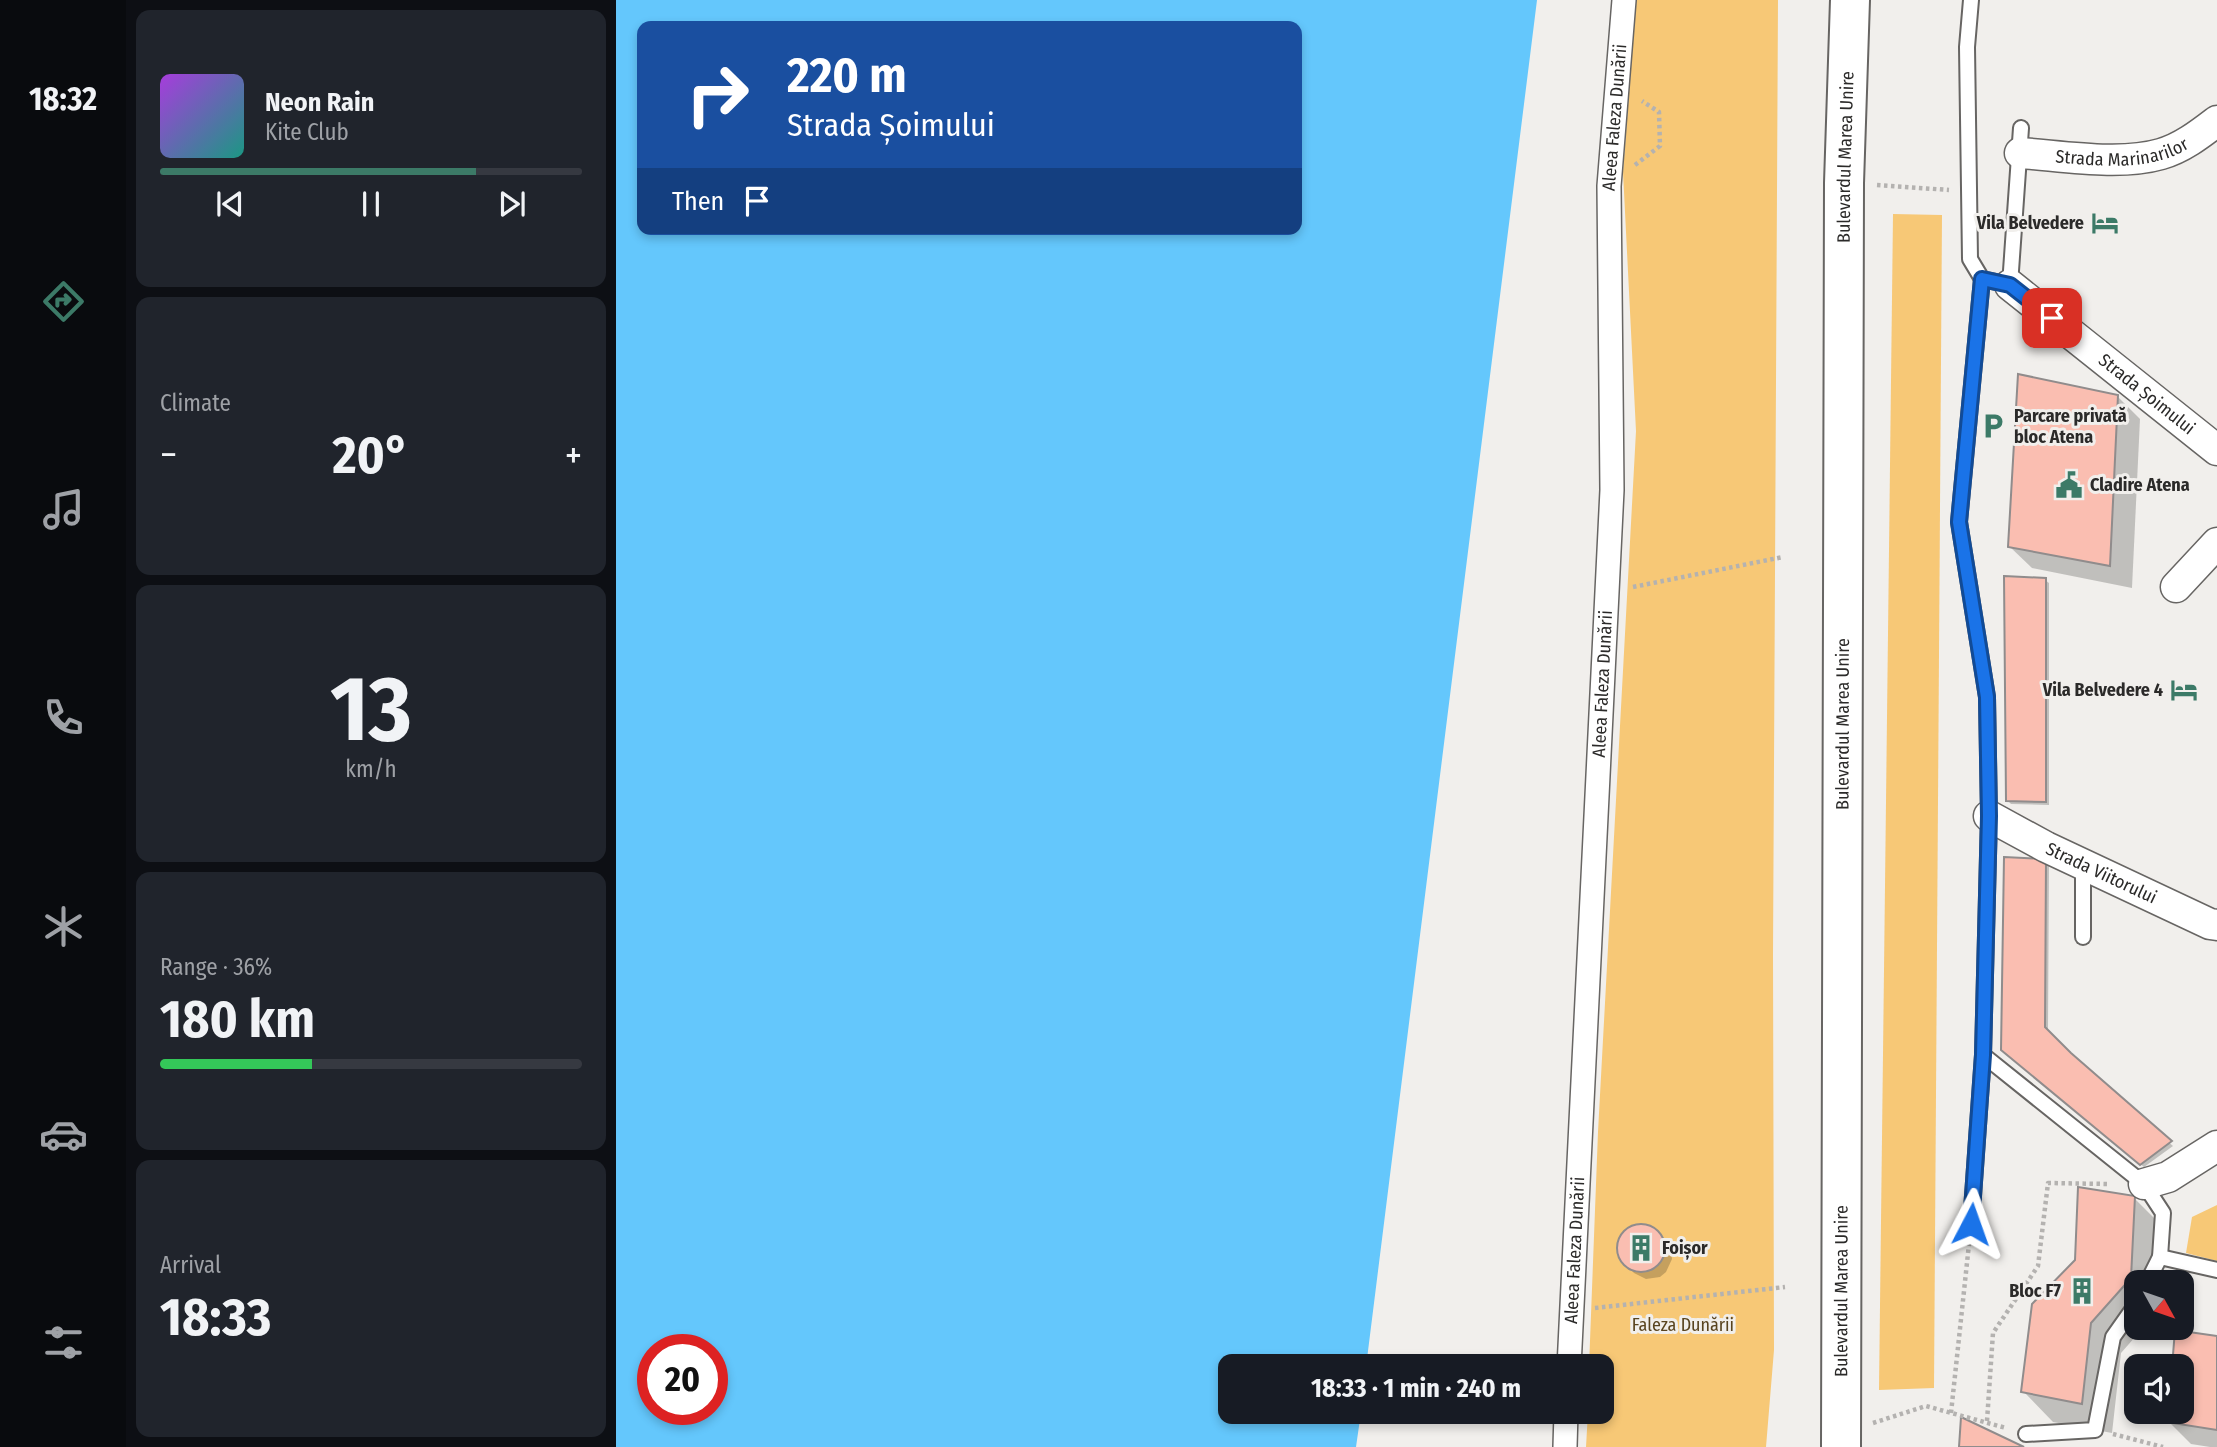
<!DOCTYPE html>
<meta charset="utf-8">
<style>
body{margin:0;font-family:"Fira Sans Condensed",sans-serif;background:#20242c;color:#f1f3f6;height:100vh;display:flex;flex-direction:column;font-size:26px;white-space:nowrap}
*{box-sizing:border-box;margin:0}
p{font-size:23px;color:#9ea1a6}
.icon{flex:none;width:38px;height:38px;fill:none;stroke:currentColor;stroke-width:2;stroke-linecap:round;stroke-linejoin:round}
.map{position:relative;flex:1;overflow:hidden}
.details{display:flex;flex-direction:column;gap:10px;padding:10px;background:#0d0f14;width:490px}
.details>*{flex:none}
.top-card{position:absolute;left:21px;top:21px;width:665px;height:214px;border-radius:14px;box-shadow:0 4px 10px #0003;background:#1a4fa0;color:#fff;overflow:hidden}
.needle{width:46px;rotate:130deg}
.buttons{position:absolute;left:1508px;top:1270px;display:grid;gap:14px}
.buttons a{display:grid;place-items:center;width:70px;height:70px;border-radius:14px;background:#171b24;box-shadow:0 4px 10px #0003;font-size:35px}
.speed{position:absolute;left:21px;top:1334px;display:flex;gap:14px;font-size:35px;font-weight:700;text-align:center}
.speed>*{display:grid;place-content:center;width:91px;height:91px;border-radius:50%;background:#171b24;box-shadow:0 4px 10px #0003;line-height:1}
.speed .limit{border:10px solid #d22;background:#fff;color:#111}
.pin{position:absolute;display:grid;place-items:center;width:60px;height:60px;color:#fff;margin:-30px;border-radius:14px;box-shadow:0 4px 10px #0006}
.me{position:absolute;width:77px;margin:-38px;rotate:4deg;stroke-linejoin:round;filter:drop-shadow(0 0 5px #0008)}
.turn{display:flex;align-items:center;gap:24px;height:147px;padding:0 35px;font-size:32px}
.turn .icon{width:91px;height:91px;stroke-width:2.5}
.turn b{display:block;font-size:49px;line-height:60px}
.then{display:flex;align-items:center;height:66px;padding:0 35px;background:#0003;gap:14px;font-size:26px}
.big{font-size:52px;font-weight:700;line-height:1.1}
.details .tile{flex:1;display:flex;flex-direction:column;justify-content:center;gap:10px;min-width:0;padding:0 24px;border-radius:14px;background:#20242c}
.details .dial{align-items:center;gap:0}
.dial b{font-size:91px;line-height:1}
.song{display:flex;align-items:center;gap:21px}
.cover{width:84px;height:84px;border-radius:10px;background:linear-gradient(135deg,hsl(280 70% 55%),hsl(170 70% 35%))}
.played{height:7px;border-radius:4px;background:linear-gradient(90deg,#3c7a67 75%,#363941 75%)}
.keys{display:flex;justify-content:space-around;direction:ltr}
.heat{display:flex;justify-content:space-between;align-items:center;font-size:38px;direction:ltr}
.charge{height:10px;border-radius:5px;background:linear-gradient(90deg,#34c759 36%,#363941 0)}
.trip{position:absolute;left:602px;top:1354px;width:396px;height:70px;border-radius:14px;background:#171b24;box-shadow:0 4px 10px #0003;font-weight:700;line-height:70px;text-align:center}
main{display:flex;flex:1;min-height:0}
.menu{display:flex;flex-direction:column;width:126px;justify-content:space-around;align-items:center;background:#090b0e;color:#9ea1a6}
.menu .icon{width:49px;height:49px}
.menu .on{color:#3c7a67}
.menu b{font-size:32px;color:#f1f3f6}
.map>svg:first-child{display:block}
.green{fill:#f7c876}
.water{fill:#64c7fc;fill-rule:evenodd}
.shadow{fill:#0003}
.building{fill:#fabeb1;stroke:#908c8c;stroke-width:2}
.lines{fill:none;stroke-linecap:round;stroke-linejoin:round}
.service-casing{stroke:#676563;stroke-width:18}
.pedestrian-casing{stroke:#676563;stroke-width:26}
.minor-casing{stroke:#676563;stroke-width:33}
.primary-casing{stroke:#676563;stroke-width:42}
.path{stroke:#b4b2b0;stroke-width:4.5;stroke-dasharray:3.5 3.5;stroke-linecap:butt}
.service{stroke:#fff;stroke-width:14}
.pedestrian{stroke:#fff;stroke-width:23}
.minor{stroke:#fff;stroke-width:30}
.primary{stroke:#fff;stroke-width:38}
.route-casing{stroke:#114b97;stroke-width:18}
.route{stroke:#1a73e8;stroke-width:12}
.labels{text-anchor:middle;stroke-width:6;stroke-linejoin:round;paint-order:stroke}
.street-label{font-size:18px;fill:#2b2a29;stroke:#f1efec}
.poi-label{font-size:18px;font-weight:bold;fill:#2b2a29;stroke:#f1efec;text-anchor:end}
.park-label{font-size:18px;fill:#59441f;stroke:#f1efec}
</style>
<main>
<nav class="menu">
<b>18:32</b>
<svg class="icon on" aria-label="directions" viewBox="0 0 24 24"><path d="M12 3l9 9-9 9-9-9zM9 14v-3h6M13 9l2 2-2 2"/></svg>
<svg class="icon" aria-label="music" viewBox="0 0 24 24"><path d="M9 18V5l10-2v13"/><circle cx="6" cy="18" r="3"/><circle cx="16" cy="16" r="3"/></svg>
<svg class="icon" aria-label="phone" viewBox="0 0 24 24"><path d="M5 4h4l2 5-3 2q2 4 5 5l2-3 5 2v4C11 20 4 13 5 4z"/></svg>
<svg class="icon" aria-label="climate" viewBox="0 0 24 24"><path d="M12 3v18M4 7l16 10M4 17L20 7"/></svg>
<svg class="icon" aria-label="car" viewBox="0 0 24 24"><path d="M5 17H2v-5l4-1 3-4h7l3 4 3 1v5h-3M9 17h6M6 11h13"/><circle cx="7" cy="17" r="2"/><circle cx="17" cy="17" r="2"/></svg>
<svg class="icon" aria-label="filters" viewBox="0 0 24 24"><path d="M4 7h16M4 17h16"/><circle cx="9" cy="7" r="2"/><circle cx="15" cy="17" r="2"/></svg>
</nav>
<section class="details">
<div class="tile">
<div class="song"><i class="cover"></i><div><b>Neon Rain</b><p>Kite Club</p></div></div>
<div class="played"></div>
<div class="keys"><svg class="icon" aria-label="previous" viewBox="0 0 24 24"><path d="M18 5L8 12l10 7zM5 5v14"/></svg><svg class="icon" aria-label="pause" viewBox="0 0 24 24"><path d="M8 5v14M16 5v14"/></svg><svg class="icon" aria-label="next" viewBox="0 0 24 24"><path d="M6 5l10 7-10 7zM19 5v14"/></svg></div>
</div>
<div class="tile"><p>Climate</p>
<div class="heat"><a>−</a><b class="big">20°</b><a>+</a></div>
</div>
<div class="tile dial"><b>13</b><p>km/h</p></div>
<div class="tile"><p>Range · 36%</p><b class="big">180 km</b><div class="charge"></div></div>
<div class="tile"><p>Arrival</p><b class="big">18:33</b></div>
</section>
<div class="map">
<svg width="1601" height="1447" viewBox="0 0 1601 1447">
<rect width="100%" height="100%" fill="#f1efec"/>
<!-- green -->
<g class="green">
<polygon points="1020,0 1162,0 1157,955 1158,1350 1150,1447 970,1447 972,1412 985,1412 985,1367 973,1367 982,1132 1020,431 1007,172"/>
<polygon points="1277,214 1326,215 1318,1388 1263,1390"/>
<polygon points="1601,1205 1601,1261 1570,1253 1576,1217"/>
</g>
<!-- water -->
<path class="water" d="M0,0H921L750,1367H614V1412H745L740,1447H0ZM26,26H681V229H26ZM37,1349H96V1409H37Z"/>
<!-- shadow -->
<g class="shadow">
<polygon points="1501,396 1524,419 1516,588 1416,568 1393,546"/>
<polygon points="1429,580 1433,583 1433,805 1395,804 1392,801"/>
<polygon points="1429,861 1433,864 1432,1032 1454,1055 1557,1146 1528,1167 1391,1053"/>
<polygon points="1518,1198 1548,1228 1546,1283 1521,1283 1521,1328 1527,1328 1505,1353 1496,1433 1437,1422 1407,1391"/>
<polygon points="1024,1226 1039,1230 1055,1252 1056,1259 1050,1272 1044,1277 1030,1279 1018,1273 1005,1259 1003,1245 1005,1238 1016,1227"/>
<polygon points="1601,1338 1601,1447 1594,1447 1575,1444 1552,1421 1566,1412"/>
</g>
<!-- building -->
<g class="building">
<polygon points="1402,374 1502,395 1494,566 1392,547"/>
<polygon points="1388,576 1430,578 1430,802 1390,801"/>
<polygon points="1388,857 1430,859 1429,1027 1455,1053 1556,1141 1524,1165 1385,1050"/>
<polygon points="1462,1187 1519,1196 1515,1278 1475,1323 1466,1404 1405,1392 1416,1304 1459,1260"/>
<circle cx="1025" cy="1248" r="24"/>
<polygon points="1559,1330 1601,1336 1601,1430 1550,1422 1551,1412 1566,1412 1566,1367 1556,1367"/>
<polygon points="1345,1417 1408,1447 1343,1447"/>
</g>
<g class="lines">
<defs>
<g id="service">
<polyline points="1355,0 1351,47 1354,259 1366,279 1394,285 1405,128"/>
<polyline points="1366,279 1343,522 1371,697 1373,816 1367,1055 1528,1184 1547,1213 1544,1257"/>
<polyline points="1467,937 1467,864"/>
<polyline points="1355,1224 1367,1055"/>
<polyline points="1531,1283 1544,1257 1601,1270"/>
<polyline points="1410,1434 1479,1430 1497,1337 1521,1303"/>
</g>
<g id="pedestrian">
<path id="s1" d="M953,1367L996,490L993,186L1008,0"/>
<polyline points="949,1447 950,1412"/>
</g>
<g id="minor">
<path id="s2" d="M1404,153C1447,156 1504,166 1545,154C1566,148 1584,134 1601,121"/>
<path id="s3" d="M1394,285L1601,450"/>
<polyline points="1560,587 1601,543"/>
<path id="s4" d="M1373,816L1430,847L1594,924L1601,925"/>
<polyline points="1528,1184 1552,1177 1601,1146"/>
</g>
<g id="primary">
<path id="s5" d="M1225,1447L1228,183L1234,0"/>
</g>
</defs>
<!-- service casing -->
<use href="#service" class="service-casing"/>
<!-- pedestrian casing -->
<use href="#pedestrian" class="pedestrian-casing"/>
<!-- minor casing -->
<use href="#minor" class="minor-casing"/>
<!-- primary casing -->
<use href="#primary" class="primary-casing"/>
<!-- path -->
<g class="path">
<polyline points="1019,165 1044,146 1043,112 1026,101"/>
<polyline points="1261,185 1333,190"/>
<polyline points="1017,587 1167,557"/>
<polyline points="979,1308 1169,1287"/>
<polyline points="1335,1413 1353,1244"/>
<polyline points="1371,1421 1377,1333 1422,1266 1432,1183 1492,1184"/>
<polyline points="1257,1423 1310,1406 1390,1428"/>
<polyline points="1497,1434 1547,1447"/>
</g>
<!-- service -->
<use href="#service" class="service"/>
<!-- pedestrian -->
<use href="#pedestrian" class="pedestrian"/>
<!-- minor -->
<use href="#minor" class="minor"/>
<!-- primary -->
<use href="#primary" class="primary"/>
</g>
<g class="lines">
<defs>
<polyline id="route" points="1355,1224 1367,1055 1373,816 1371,697 1343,522 1366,279 1394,285 1436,318"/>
</defs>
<!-- route casing -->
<use href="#route" class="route-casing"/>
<!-- route -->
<use href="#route" class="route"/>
</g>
<!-- icons -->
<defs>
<symbol id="hotel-bare" viewBox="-9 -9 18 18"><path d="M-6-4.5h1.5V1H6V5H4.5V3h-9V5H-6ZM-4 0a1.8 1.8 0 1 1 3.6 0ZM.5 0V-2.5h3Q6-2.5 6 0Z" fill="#3c7a67" stroke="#f1efec" stroke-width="2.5" paint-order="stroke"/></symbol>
<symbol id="parking-bare" viewBox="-9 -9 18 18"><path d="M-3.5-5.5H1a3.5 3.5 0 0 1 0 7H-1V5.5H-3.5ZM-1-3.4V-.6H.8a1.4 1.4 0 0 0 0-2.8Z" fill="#3c7a67" stroke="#f1efec" stroke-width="2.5" paint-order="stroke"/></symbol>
<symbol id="civic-bare" viewBox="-9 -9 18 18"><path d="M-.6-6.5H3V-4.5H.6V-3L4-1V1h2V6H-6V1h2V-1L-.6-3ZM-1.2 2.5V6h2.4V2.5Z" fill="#3c7a67" stroke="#f1efec" stroke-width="2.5" paint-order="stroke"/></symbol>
<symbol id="building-bare" viewBox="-9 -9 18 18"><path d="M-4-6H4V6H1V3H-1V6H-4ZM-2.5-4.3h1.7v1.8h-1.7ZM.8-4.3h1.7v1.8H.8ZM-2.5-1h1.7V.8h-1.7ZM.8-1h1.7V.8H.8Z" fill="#3c7a67" stroke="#f1efec" stroke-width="2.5" paint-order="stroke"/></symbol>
</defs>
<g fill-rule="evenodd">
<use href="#hotel-bare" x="1470" y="204" width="38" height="38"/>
<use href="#parking-bare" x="1358" y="407" width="38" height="38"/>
<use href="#civic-bare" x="1434" y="466" width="38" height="38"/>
<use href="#hotel-bare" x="1549" y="671" width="38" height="38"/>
<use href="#building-bare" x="1006" y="1229" width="38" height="38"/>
<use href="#building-bare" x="1447" y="1272" width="38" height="38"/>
</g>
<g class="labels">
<!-- street labels -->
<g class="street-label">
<text dy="6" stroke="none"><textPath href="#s1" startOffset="1251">Aleea Faleza Dunării</textPath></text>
<text dy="6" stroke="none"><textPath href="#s2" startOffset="103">Strada Marinarilor</textPath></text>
<text dy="6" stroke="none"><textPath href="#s5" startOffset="1290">Bulevardul Marea Unire</textPath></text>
<text dy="6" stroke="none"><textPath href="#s3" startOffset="175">Strada Șoimului</textPath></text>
<text dy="6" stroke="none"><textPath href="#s1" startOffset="684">Aleea Faleza Dunării</textPath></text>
<text dy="6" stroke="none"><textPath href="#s5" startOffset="723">Bulevardul Marea Unire</textPath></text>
<text dy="6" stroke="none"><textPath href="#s4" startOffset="126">Strada Viitorului</textPath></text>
<text dy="6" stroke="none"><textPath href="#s1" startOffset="117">Aleea Faleza Dunării</textPath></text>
<text dy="6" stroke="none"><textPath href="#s5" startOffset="156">Bulevardul Marea Unire</textPath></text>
</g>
<!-- poi labels -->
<g class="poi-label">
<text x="1468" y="229">Vila Belvedere</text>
<text x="1398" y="422" text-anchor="start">Parcare privată<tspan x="1398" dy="21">bloc Atena</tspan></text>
<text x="1474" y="491" text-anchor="start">Cladire Atena</text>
<text x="1547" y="696">Vila Belvedere 4</text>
<text x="1046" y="1254" text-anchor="start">Foișor</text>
<text x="1445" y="1297">Bloc F7</text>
</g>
<!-- park labels -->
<g class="park-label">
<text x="1067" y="1331">Faleza Dunării</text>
</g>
</g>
</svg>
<div class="buttons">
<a><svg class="needle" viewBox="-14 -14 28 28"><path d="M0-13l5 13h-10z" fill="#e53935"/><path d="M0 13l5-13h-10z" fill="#9ea1a6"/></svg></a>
<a><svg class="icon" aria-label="sound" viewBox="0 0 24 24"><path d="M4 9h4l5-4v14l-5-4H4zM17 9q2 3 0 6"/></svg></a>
</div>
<div class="speed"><div class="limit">20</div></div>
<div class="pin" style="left:1436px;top:318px;background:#d93025"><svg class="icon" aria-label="arrive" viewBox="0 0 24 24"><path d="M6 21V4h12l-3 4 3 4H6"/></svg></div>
<svg class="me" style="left:1355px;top:1224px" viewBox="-20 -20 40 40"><path d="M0-17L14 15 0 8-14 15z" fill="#1a73e8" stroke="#fff" stroke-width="4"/></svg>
<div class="trip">18:33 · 1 min · 240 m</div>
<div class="top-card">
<div class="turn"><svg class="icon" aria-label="right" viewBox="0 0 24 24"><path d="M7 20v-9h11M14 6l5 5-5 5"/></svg><div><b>220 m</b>Strada Șoimului</div></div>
<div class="then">Then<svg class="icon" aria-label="arrive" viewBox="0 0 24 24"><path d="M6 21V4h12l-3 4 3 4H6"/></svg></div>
</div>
</div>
</main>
